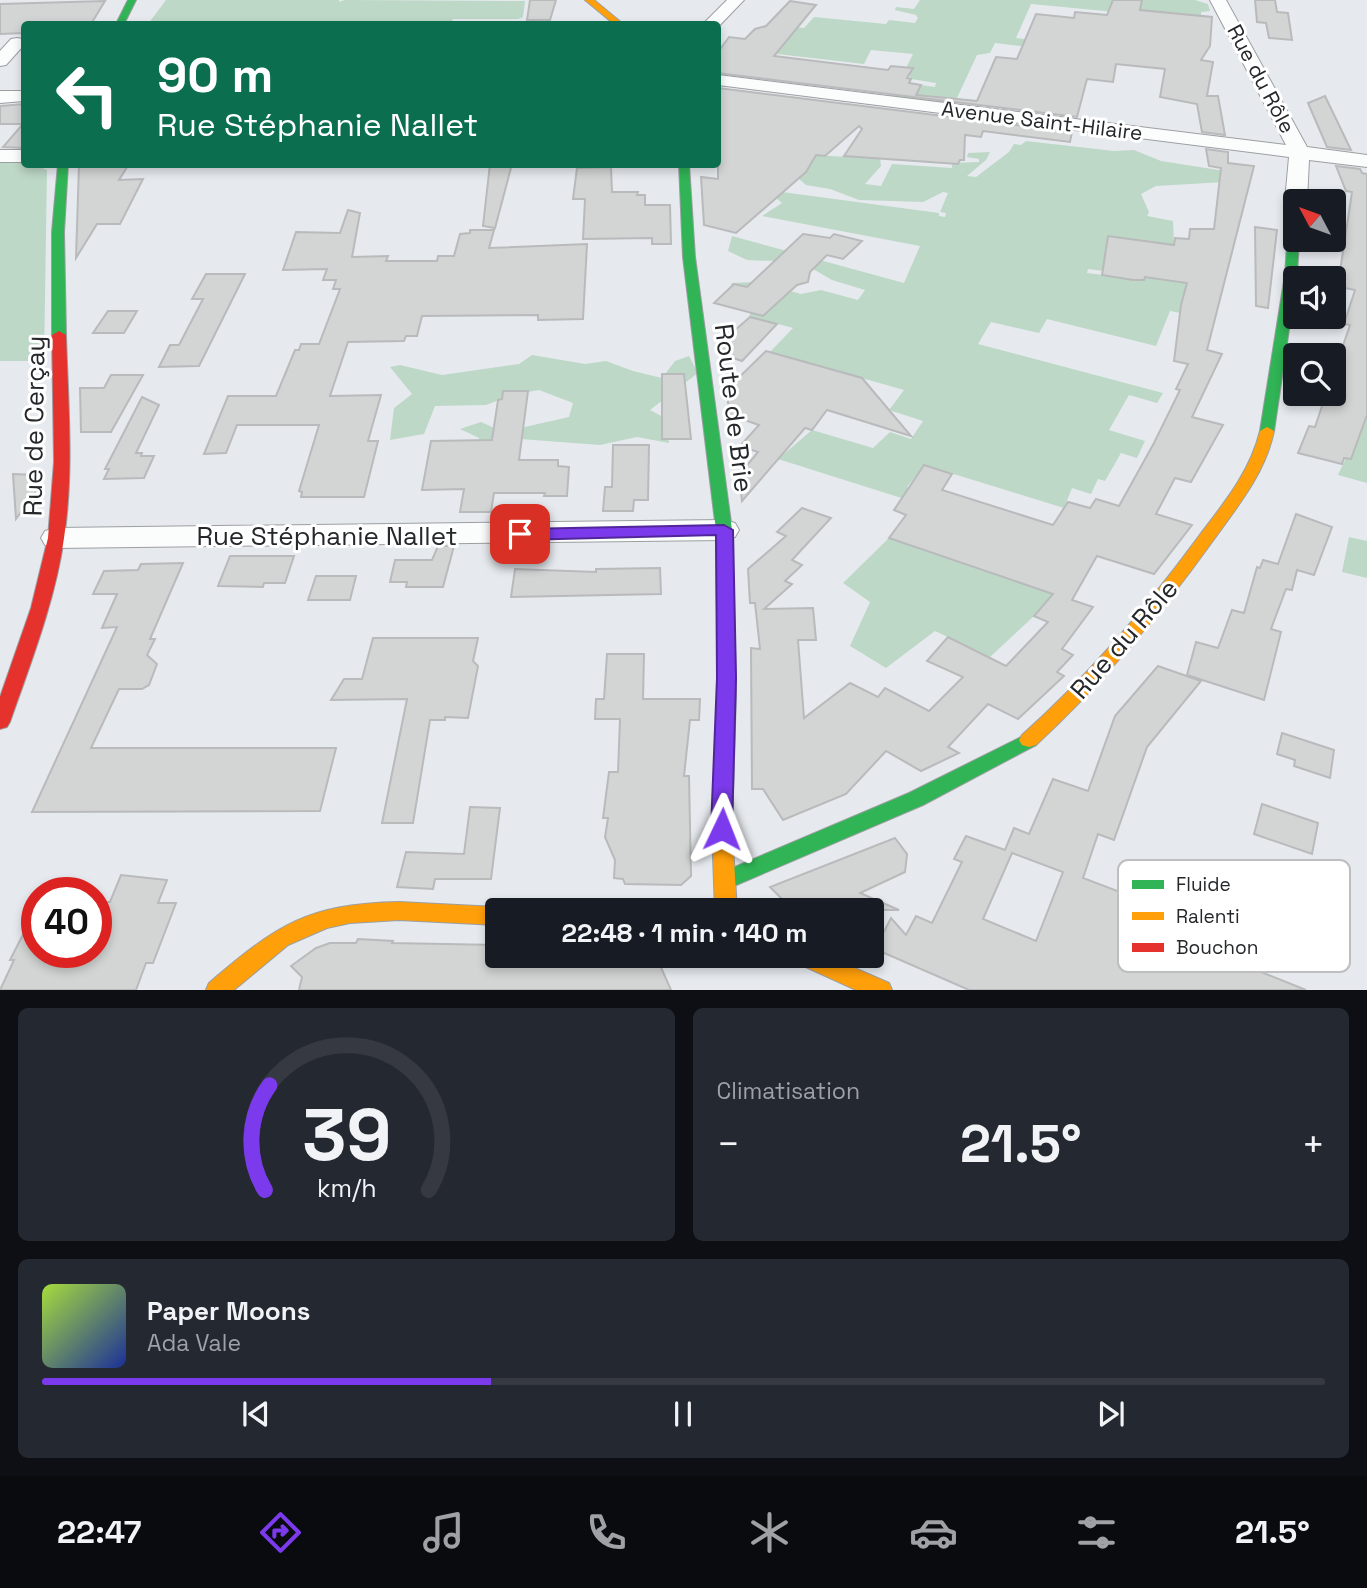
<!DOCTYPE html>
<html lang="fr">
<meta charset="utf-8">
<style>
body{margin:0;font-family:"Space Grotesk",sans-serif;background:#242831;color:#f1f3f6;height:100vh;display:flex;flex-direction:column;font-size:26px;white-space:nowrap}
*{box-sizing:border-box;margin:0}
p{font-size:23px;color:#9ea1a6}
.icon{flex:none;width:38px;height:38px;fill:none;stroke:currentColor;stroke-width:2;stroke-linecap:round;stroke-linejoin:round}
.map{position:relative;height:990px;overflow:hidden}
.sheet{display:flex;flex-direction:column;gap:18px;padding:18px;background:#0d0f14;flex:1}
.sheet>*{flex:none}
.banner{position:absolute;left:21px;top:21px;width:700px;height:147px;border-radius:7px;box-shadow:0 4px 10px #0003;background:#0b6e4f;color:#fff;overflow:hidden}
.needle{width:46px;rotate:311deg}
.fabs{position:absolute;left:1283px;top:189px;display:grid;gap:14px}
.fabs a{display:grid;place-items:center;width:63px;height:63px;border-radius:7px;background:#171b24;box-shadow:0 4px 10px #0003;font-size:35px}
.speed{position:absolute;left:21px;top:877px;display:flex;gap:14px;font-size:35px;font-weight:700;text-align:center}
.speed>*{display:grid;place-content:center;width:91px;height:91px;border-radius:50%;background:#171b24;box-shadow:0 4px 10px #0003;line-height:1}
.speed .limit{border:10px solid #d22;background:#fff;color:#111}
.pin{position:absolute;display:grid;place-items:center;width:60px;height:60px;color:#fff;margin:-30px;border-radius:14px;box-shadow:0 4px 10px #0006}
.me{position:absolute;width:77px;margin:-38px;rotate:2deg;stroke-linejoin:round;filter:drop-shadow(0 0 5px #0008)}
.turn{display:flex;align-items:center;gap:24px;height:147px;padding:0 21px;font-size:32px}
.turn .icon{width:91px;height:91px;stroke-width:2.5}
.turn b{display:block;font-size:49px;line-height:60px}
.big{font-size:52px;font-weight:800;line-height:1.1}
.sheet .card{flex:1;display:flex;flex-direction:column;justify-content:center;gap:10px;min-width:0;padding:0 24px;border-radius:10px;background:#242831}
.sheet .dial{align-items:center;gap:0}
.dial svg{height:182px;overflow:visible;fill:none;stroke:#363941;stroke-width:7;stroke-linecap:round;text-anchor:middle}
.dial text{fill:#f1f3f6;stroke:none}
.song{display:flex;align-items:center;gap:21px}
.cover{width:84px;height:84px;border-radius:10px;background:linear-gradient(135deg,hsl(80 70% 55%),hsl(230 70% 35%))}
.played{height:7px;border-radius:4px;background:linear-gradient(90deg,#7c3aed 35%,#363941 35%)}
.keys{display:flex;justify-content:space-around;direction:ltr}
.heat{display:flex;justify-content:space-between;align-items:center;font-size:38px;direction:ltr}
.sheet .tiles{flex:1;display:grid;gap:18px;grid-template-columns:1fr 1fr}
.card:last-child{grid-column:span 2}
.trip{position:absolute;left:485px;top:898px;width:399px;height:70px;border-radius:7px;background:#171b24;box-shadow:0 4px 10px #0003;font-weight:800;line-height:70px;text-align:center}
.dock{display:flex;height:112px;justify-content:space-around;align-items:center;background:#090b0e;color:#9ea1a6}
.dock .icon{width:49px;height:49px}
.dock .on{color:#7c3aed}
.dock b{font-size:32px;color:#f1f3f6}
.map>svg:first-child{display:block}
.green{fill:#bdd8c7}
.building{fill:#d3d4d4;stroke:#b9babb;stroke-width:2;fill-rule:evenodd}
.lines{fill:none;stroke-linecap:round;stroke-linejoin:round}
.street-casing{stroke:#9c9fa2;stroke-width:2}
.fast-casing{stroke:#9c9fa2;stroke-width:2}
.slow-casing{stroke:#9c9fa2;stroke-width:2}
.jam-casing{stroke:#9c9fa2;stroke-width:2}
.street{fill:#fbfcfc;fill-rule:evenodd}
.fast{fill:#30b455;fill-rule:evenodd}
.slow{fill:#ff9f0a;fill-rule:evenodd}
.jam{fill:#e5322d;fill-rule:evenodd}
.route{fill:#7c3aed;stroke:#51269a;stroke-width:2}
.labels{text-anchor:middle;stroke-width:6;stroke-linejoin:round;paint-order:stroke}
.far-street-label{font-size:21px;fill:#25272a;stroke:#fff}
.street-label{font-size:26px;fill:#25272a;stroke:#fff}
.key{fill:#fff;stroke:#bebebf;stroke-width:2}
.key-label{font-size:19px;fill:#25272a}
</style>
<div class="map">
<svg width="1367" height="990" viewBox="0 0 1367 990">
<rect width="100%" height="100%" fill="#e6eaee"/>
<!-- green -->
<g class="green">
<polygon points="166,0 339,0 339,2 345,0 525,1 523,17 518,19 453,19 451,24 337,24 338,21 330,21 328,24 148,24"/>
<polygon points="920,0 1195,0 1208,4 1210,11 1201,12 1201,16 1178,14 1168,17 1031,4 1016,38 1062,43 1046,49 995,43 990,53 977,55 956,100 949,99 946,104 890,97 893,92 918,90 921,85 935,87 936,83 911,79 909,75 912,68 906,68 913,54 871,50 864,64 750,51 784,26 804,28 814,17 886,24 889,20 915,23 918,18 916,15 895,10 896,7 914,9"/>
<polygon points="1026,141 1114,151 1134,150 1161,161 1244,174 1242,181 1156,186 1141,194 1149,212 1147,216 1173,221 1174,245 1126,274 1088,269 1087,273 1144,280 1145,277 1192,284 1186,314 1170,311 1156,346 1047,319 1039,333 991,322 978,344 1163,393 1157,403 1129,395 1109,430 1145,441 1137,458 1121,453 1105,481 1098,479 1091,494 1072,488 1064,508 924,465 907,487 922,491 914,502 778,459 812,430 873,448 890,432 911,439 923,421 889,410 904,390 770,352 793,328 749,316 753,309 747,290 731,285 732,283 758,282 801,294 821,290 858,300 865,290 832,280 813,269 774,261 747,260 728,251 732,236 904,283 920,246 762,216 782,203 776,198 782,192 939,213 939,216 945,217 946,213 940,212 948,193 943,192 923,202 859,200 830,189 806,185 791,172 814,155 863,158 864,150 879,151 881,166 865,184 881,186 892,164 952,168 952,163 979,162 979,159 967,157 968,153 990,152 986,160 967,176 976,177 1009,152 1014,144 1021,145"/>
<polygon points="0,161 24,161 24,164 35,165 47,170 44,361 0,361"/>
<polygon points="532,355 585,364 606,361 633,371 662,378 675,361 689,356 698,373 650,410 665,418 669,443 637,437 600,445 520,439 478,460 479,438 460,429 481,422 503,432 569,417 573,403 539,390 512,395 486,405 435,406 424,434 390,440 394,408 412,394 390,367 400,365 442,375 519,364"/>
<polygon points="1367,413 1367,483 1338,475"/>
<polygon points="1349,537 1367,541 1367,578 1342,572"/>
<polygon points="889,538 1053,594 1034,616 990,657 935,631 886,668 850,646 870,602 843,583"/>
</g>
<!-- building -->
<g class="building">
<polygon points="530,0 556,0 550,20 527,20"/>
<polygon points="1113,0 1142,0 1140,10 1212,17 1210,46 1201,60 1213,62 1207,96 1218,96 1225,135 1202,132 1197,104 1160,97 1165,69 1116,64 1113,82 1087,79 1077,117 718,73 718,52 729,37 745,39 755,29 766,26 790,1 816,5 774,56 888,70 891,66 913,68 907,78 911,79 909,83 921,85 916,95 977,101 996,57 1017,59 1036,14 1074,18 1075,12 1107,15"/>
<polygon points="1255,0 1275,0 1277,12 1288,13 1292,40 1269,38 1266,23 1257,22"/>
<polygon points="105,1 91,24 24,24 24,33 0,34 0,4"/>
<polygon points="718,88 1072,132 1070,142 983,131 981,137 965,135 964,160 960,160 958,164 844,156 862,129 859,126 825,156 816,155 806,172 736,233 704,225 701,177 718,179"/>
<polygon points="1325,96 1351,150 1327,147 1308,103"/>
<polygon points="24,104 24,148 3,147 23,124 0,124 0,106"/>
<polygon points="1206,149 1228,152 1228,163 1254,166 1207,350 1222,354 1192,417 1223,425 1191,482 1175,478 1156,514 1192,525 1154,574 1097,556 1072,600 1093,607 1062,649 1073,655 1057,672 1064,676 1018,719 988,704 948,747 959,753 921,771 886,751 846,794 783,820 763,789 752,789 751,648 760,649 755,603 750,603 748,569 786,536 777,532 802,508 831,518 792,560 802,565 785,581 792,584 764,609 813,608 816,640 798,640 804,718 850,683 878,697 885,688 929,711 963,677 927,661 948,637 1006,666 1048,622 1034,616 1053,594 889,538 906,515 894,510 924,465 952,474 942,490 1053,525 1068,502 1090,508 1096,499 1119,506 1154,443 1180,390 1176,389 1188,364 1174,361 1181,305 1187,283 1145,277 1144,280 1133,280 1102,275 1108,236 1174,245 1175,238 1189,239 1190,229 1214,229 1221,168 1209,166"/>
<polygon points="79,164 129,164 119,180 143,179 120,224 97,224 76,258"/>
<polygon points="490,164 512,164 495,228 483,226"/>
<polygon points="1336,166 1360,169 1362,173 1367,174 1367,415 1351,459 1344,458 1342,464 1298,453 1309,426 1315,427 1326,394 1334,394 1334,372 1350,325 1344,324 1355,290 1340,287 1343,279 1339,278 1352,192 1346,191"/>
<polygon points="611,167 612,192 638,192 637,195 645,195 645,205 670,205 671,244 652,244 652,238 583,239 585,199 573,199 577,168"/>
<polygon points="348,210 360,213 352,257 388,256 386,261 437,261 438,256 454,256 460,234 470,233 470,230 494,230 489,248 587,244 583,319 538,320 538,315 422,316 417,336 406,336 404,341 348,342 330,396 381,395 368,441 378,441 364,497 301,497 302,492 299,491 319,425 237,425 226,453 204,454 228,396 276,396 295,350 299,350 301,344 319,344 340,289 333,289 336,280 323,280 327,269 283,270 296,232 340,233"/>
<polygon points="1255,227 1277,230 1268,308 1256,306"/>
<polygon points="803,234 830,238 834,234 862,241 843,259 827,255 810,272 808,282 797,285 763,316 714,303 734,284 747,287"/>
<polygon points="206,274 245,274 199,366 159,367 170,345 179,345 203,299 192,299"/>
<polygon points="108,311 137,311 124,333 93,333"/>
<polygon points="750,317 777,324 742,361 721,354 719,344"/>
<polygon points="766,351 862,378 911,436 827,410 812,430 805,428 742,501 739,475 758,452 740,446 759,425 730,415 726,390"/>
<polygon points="662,374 684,374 691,439 662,439"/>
<polygon points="111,375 143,375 111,432 81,432 80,388 104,388"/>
<polygon points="503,391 528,391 519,460 558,460 558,466 569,467 567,496 544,496 545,493 494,493 491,512 460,512 464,489 422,490 431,441 492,440 498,400 502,399"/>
<polygon points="142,397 159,405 136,453 142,453 141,456 154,456 144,478 104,479 109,469 105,469"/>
<polygon points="613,445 649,445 648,500 634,500 633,511 603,511 605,487 612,487"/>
<polygon points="13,474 37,475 36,491 16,519"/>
<polygon points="1296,514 1332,527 1314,575 1297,570 1292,590 1286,589 1271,629 1281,632 1264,700 1187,675 1196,642 1218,648 1232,610 1244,613 1257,567 1260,568 1263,560 1278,564"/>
<polygon points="438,546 454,546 443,587 406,587 407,582 390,582 395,560 432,560"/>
<polygon points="230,556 294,556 285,583 264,583 263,587 218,586"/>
<polygon points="183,563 150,639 155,639 147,655 157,664 149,685 142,689 119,689 91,748 336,748 320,811 32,812 117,627 102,628 117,594 93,594 104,571 138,570 141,564"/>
<polygon points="660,568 661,594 511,597 515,569 596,572 596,569"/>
<polygon points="316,576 356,576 350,600 308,600"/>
<polygon points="373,638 478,638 473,661 478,666 468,718 445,717 445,720 430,720 413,823 382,823 407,699 331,700 344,679 362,679"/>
<polygon points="607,654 644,654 643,699 700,699 699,720 690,720 684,776 689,776 691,876 681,885 625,884 623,879 614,878 615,860 605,837 608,818 603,818 609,772 618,772 620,719 595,719 596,699 604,699"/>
<path d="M1158,666L1201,681L1147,747L1114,840L1098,834L1083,878L1191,919L1184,941L1306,990H969L875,949L891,918L906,935L916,916L932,923L962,862L954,859L966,836L1005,850L1014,828L1029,834L1053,779L1088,791L1115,716ZM1012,853L1063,872L1036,941L983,919Z"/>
<polygon points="1282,733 1334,750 1330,778 1294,766 1295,760 1277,754"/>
<polygon points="1262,804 1318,823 1312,854 1254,834"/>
<polygon points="470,807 500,808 491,879 435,879 433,889 397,887 406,852 464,854"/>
<polygon points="895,838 907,854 905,872 860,893 899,910 793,910 770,887"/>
<polygon points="121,875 167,880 158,903 176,903 153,963 146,963 136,990 0,990 14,960 10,960 37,907 37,952 96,952 96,902 110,902"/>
<polygon points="358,939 393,941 392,943 497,945 497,956 656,956 671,990 299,990 302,977 291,966 316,948 330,943 356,943"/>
</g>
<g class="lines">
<defs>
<g id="street">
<polygon points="727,0 744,0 718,27 718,24 703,24"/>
<polygon points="1210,0 1226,0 1307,147 1367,155 1367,167 1309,160 1307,201 1295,201 1295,207 1288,206 1285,201 1289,157 718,85 718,75 1286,145"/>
<polygon points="17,38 23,39 24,45 6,65 0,66 0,51 11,39"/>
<polygon points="0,91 24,91 24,101 0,103"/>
<rect x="0" y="150" width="24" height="12"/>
<polygon points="724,520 735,523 739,530 735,537 724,540 56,548 45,545 41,538 45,531 56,528"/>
</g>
<g id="fast">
<polygon points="128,0 136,0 124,24 116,24"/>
<polygon points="58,164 68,164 64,232 66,335 59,339 52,335 52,232"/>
<polygon points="679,164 689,164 695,257 732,530 736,691 734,696 720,696 718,691 716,530 683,257"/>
<polygon points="1295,212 1295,240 1299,240 1297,275 1274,431 1267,435 1260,431 1285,275 1289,215"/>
<polygon points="1029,733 1036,735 1039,740 1036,745 923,805 734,886 726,889 718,886 715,880 718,874 909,793"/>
</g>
<g id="slow">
<polygon points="585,0 594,0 623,24 614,24"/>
<path d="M1267,427L1274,431C1265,474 1237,507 1212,542C1159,616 1102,684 1036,745L1029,747L1022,745L1019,740L1022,735C1089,675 1146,608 1199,536C1224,503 1250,472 1260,431Z"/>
<polygon points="727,684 734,686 736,691 732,829 737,910 715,910 712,829 718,691 720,686"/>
<path d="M399,902L497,907L505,910H497V925L399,920L350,923L327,928L288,945L234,990H206L209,983C277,925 307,904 399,902Z"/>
<polygon points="794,956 827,956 889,983 892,990 856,990 797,963"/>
</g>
<path id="jam" d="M59,331L66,335C68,402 74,471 64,538C55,601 31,662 10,722L7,727L0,729V697L31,608L48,538L54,462L52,335Z"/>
</defs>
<!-- street casing -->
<use href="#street" class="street-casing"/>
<!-- fast casing -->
<use href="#fast" class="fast-casing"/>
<!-- slow casing -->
<use href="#slow" class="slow-casing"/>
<!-- jam casing -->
<use href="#jam" class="jam-casing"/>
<!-- street -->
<use href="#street" class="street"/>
<!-- fast -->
<use href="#fast" class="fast"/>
<!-- slow -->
<use href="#slow" class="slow"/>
<!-- jam -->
<use href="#jam" class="jam"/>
</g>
<!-- route -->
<polygon class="route" points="724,525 733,530 736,678 732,829 729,835 722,837 714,835 711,829 717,678 716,535 520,540 512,534 520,529"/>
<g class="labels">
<!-- far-street labels -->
<g class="far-street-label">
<text transform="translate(1261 79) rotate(62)" y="7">Rue du Rôle</text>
<text transform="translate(1042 121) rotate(7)" y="7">Avenue Saint-Hilaire</text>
</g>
<!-- street labels -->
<g class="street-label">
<text transform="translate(734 408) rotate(83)" y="9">Route de Brie</text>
<text transform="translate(34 426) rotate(-89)" y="9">Rue de Cerçay</text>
<text x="327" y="545">Rue Stéphanie Nallet</text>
<text transform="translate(1124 639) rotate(-49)" y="9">Rue du Rôle</text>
</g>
</g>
<!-- legend -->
<rect x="1118" y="860" width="232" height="112" rx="10" class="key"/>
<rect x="1132" y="880" width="32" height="9" fill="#30b455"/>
<rect x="1132" y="912" width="32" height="8" fill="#ff9f0a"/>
<rect x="1132" y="943" width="32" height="9" fill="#e5322d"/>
<g class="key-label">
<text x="1176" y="891">Fluide</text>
<text x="1176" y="923">Ralenti</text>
<text x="1176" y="954">Bouchon</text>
</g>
</svg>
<div class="fabs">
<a><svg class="needle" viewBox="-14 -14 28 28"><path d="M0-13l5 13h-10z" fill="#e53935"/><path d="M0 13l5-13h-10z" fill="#9ea1a6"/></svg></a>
<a><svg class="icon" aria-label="sound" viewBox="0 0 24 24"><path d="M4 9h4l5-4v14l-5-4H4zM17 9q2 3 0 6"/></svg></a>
<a><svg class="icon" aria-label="search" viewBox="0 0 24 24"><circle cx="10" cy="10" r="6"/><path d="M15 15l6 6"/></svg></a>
</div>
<div class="speed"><div class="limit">40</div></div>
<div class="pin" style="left:520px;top:534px;background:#d93025"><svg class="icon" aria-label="arrive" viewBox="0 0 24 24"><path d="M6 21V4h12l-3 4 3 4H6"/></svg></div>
<svg class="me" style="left:722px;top:829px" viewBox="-20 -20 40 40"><path d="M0-17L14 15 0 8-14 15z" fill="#7c3aed" stroke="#fff" stroke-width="4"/></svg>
<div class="trip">22:48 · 1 min · 140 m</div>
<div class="banner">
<div class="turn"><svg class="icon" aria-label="left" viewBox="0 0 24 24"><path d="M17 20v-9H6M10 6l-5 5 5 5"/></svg><div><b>90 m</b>Rue Stéphanie Nallet</div></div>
</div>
</div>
<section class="sheet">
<div class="tiles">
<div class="card dial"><svg viewBox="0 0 100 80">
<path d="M14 69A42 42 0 1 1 86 69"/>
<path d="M14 69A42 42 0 0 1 16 23" stroke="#7c3aed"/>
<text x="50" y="56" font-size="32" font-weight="700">39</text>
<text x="50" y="72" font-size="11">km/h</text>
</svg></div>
<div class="card"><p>Climatisation</p>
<div class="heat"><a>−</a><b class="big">21.5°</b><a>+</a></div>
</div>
<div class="card">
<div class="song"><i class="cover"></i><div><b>Paper Moons</b><p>Ada Vale</p></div></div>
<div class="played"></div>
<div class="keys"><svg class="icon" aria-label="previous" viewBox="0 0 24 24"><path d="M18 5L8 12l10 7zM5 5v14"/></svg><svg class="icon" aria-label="pause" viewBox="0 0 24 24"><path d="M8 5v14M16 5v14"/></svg><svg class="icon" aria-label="next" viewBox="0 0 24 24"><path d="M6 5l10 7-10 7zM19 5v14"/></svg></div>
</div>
</div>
</section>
<nav class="dock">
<b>22:47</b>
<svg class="icon on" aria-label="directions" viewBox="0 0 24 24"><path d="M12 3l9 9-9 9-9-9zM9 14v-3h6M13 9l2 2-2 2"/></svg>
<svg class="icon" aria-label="music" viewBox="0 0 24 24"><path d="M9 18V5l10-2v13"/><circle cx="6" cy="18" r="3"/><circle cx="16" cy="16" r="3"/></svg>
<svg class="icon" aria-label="phone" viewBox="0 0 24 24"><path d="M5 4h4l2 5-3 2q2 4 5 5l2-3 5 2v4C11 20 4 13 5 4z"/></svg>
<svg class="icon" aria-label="climate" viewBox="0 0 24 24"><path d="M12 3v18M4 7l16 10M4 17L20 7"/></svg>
<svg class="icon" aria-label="car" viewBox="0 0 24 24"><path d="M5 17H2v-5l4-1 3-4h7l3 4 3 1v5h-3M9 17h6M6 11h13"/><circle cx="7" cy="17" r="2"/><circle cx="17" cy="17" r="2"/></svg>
<svg class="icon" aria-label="filters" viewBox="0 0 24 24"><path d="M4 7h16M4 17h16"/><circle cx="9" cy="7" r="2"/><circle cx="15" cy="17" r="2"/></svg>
<b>21.5°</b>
</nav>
